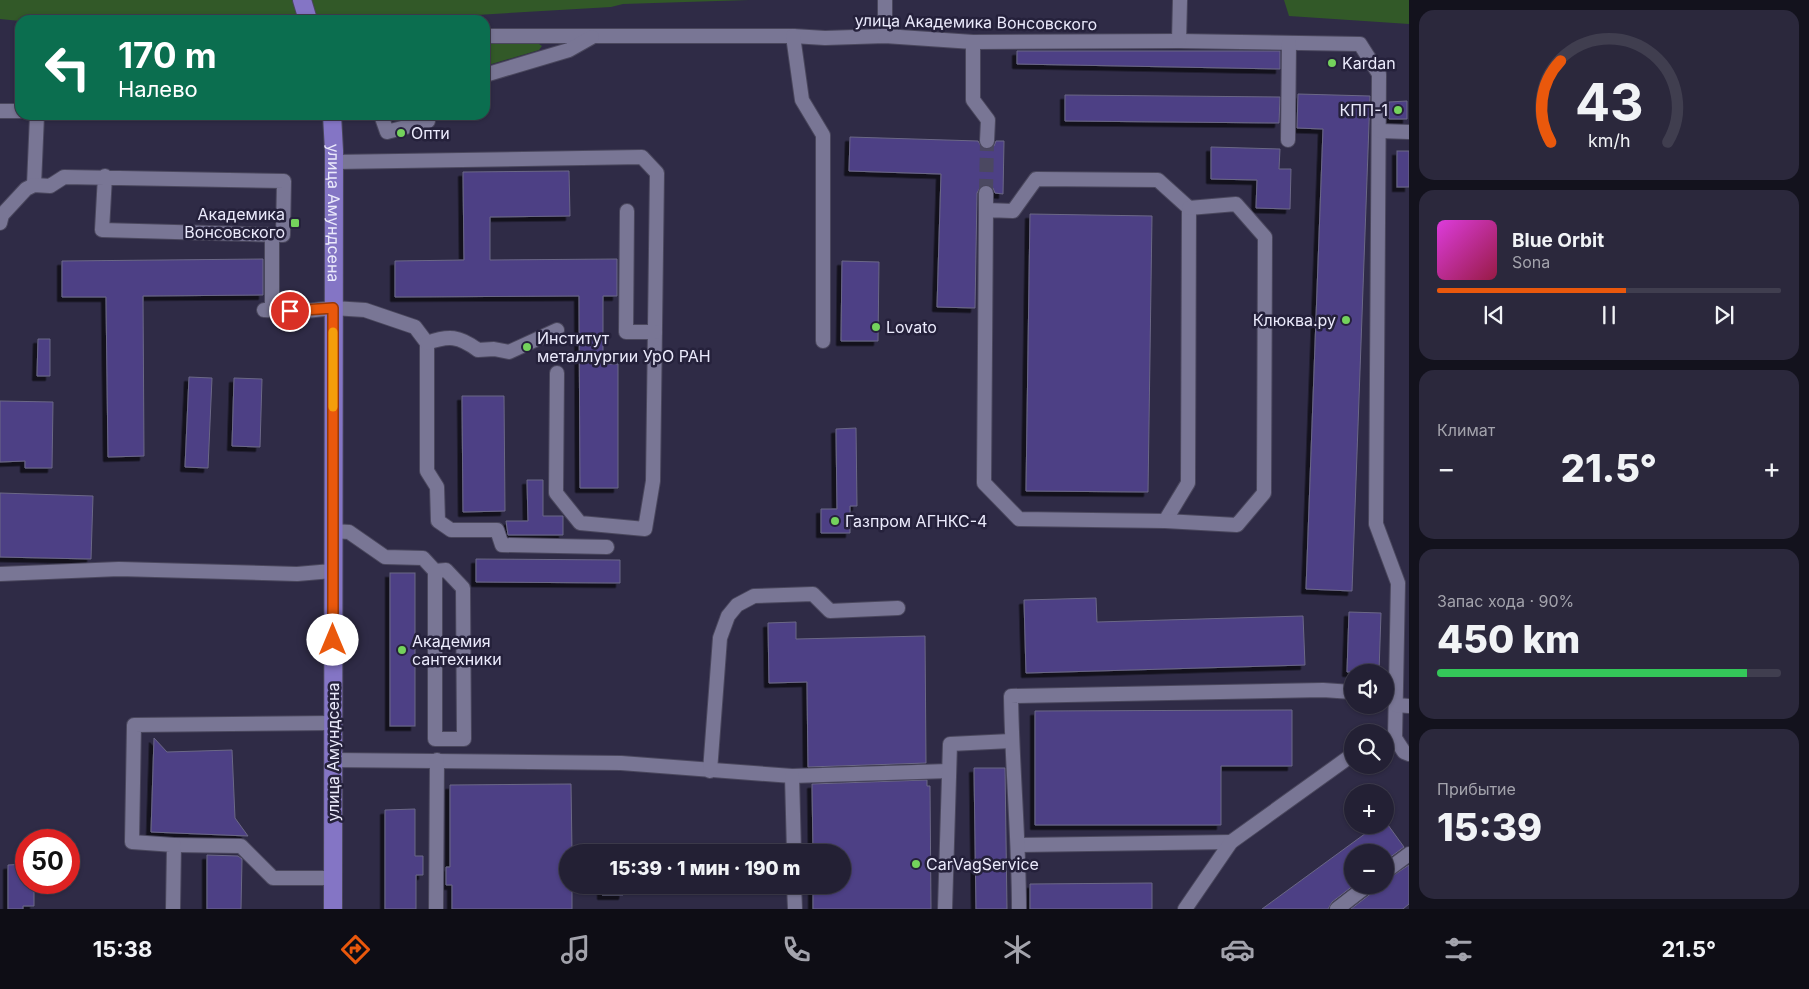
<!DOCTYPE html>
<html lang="ru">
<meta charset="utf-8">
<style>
body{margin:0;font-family:Inter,sans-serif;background:#2b283c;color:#f1f3f6;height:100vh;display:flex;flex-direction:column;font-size:19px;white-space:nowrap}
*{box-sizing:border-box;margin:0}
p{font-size:16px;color:#a3a3ac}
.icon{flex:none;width:28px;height:28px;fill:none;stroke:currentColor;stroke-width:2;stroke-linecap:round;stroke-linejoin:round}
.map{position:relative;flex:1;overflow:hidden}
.drawer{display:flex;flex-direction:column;gap:10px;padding:10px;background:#13121d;width:400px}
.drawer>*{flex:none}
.banner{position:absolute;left:15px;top:15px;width:475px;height:105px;border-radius:15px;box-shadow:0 1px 4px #0004,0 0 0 1px #403e4f;background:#0b6e4f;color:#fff;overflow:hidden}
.controls{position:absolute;left:1344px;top:664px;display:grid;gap:10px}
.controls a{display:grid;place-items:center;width:50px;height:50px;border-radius:50%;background:#232034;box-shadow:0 1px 4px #0004,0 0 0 1px #403e4f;font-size:25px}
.speed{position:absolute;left:15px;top:829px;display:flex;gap:10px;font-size:25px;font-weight:700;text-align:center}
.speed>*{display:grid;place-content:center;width:65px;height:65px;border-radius:50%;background:#232034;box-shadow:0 1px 4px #0004,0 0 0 1px #403e4f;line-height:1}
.speed .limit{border:8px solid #d22;background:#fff;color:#111}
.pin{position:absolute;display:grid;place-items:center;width:42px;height:42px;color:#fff;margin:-21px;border:2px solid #fff;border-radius:50%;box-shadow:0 1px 5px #0007}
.me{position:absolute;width:55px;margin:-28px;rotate:0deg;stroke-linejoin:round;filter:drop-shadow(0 0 4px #0008)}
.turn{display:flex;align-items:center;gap:18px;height:105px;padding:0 20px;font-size:22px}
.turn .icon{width:65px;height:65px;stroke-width:2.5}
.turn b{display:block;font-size:35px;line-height:42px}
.big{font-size:38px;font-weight:800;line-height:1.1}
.drawer .tile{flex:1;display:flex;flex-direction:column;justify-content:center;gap:8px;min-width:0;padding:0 18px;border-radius:15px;background:#2b283c}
.drawer .dial{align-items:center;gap:0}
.dial svg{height:130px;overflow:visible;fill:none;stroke:#403e4f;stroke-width:7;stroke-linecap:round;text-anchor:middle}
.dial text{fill:#f1f3f6;stroke:none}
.song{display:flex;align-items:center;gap:15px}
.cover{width:60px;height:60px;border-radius:8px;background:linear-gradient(135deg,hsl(300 70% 55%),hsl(340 70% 35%))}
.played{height:5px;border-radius:2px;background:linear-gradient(90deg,#ea580c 55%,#403e4f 55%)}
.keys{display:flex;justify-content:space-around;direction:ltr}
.heat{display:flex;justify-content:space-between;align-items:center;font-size:28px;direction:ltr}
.charge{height:8px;border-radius:4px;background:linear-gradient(90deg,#34c759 90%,#403e4f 0)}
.trip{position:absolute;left:559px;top:844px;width:292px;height:50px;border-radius:25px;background:#232034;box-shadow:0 1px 4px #0004,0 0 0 1px #403e4f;font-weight:800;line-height:50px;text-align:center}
.dock{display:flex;height:80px;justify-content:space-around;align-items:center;background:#0e0d15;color:#a3a3ac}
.dock .icon{width:35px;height:35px}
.dock .selected{color:#ea580c}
.dock b{font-size:22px;color:#f1f3f6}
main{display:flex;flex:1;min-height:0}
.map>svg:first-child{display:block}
.green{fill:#325928}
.building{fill:#4d3f85;stroke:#6b6886;filter:url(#shadow)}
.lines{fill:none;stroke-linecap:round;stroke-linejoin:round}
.minor-tunnel{stroke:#4b4861;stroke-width:14;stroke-dasharray:14 7;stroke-linecap:butt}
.minor-casing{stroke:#4a475d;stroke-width:16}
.major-casing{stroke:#4a475d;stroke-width:20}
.minor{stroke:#797695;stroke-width:14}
.major{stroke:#8475c5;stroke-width:18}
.route-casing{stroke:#983908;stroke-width:12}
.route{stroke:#ea580c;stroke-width:9}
.slow{stroke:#f59e0b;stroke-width:9}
.poi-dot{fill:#74d25c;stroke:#25213b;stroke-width:2}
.labels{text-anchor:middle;stroke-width:5;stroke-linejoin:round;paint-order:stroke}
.street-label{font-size:16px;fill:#ebeafc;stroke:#25213b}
.poi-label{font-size:16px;fill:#ebeafc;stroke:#25213b;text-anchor:start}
</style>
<main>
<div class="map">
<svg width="1409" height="909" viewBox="0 0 1409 909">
<defs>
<filter id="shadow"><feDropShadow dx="-4.5" dy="4.5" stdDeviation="0" flood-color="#0009"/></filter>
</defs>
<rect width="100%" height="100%" fill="#2f2b46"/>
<!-- green -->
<g class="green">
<polygon points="0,0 749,0 623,4 611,7 409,19 345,14 292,20 20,21 0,19"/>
<polygon points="1284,0 1409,0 1409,24 1289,16"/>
<polygon points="485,44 539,44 542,46 539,50 485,66"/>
</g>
<!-- building -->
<g class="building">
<polygon points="1017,51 1280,51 1280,69 1017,64"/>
<polygon points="1298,94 1370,96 1352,591 1306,589 1323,129 1297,128"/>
<polygon points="1065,95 1280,97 1279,123 1065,121"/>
<polygon points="1407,101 1407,119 1389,119 1389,102"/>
<polygon points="850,137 978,141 982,148 987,150 994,146 996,141 1004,141 1003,194 995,193 993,188 986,184 981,186 977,193 975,308 937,307 941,174 849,171"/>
<polygon points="1211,147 1280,149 1279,169 1291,169 1290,209 1256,208 1257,180 1211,179"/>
<rect x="1397" y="151" width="12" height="36"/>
<polygon points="569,171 570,216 490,217 490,260 617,259 617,296 603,296 603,364 618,364 618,488 580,488 579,296 395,297 395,261 464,260 463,172"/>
<polygon points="1030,214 1152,216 1148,492 1026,491"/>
<polygon points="263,259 263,295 143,296 144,456 108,457 106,297 62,297 62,261"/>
<polygon points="842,261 879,262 878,341 841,341"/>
<polygon points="38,339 50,339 50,376 37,376"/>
<polygon points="189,377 212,378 208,468 185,467"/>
<polygon points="234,378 262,379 260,447 232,446"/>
<polygon points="462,396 504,396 505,511 463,512"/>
<polygon points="0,401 53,402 52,468 25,468 25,461 0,462"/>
<polygon points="856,428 857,506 850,506 850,533 821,533 821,509 837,509 836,429"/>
<polygon points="527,480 543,480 543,516 563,516 563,535 508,535 506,521 528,521"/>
<polygon points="0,493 93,496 91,559 0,557"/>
<polygon points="476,559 620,560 620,583 476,582"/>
<rect x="390" y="573" width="25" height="153"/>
<polygon points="1096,598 1097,622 1303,616 1305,665 1026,673 1024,600"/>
<polygon points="1349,612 1381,613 1379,672 1347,672"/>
<polygon points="796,622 796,639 925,636 926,763 808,767 807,682 769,683 768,623"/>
<polygon points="1292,710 1292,766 1221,766 1221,825 1035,825 1035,711"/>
<polygon points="154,738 167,752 232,750 235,818 248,836 151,832"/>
<polygon points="974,768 1005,768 1007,909 976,909"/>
<polygon points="927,780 927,786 930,786 931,909 813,909 813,885 842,885 842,852 813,852 812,784"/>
<polygon points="571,784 572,852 568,852 568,885 572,885 572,909 452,909 452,885 446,885 446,867 450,867 450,785"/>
<polygon points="415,809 415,856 423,856 423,875 416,875 416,909 385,909 385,810"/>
<polygon points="1377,825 1388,825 1404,847 1385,861 1385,852 1352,852 1354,885 1332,902 1328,909 1262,909"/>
<polygon points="207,855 238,856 242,859 241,909 207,909"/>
<polygon points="26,864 26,882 34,882 34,906 23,906 23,909 8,909 8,865"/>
<polygon points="1409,865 1409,904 1403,909 1351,909 1373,892 1377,885 1385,885 1385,881"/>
<polygon points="1152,883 1152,909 1030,909 1030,884"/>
<polygon points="602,885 624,885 623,895 602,895"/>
</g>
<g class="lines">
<!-- minor-tunnel -->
<polyline class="minor-tunnel" points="986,193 987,141"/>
<defs>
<g id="minor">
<polyline points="485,36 793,36 825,38 885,36 973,42 1179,41 1360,44 1379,74 1376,524 1398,583 1395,738 1404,752 1409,754"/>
<polyline points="793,36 802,100 823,135 823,341"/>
<polyline points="885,36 885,0"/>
<polyline points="1179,41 1180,0"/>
<polyline points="973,42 973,100 988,120 987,141"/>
<polyline points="485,75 569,50 592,37"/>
<polyline points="0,111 20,111"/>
<polyline points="381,115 387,132 428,121 426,115"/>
<polyline points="1380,131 1409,132"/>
<polyline points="1288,140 1289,43"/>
<polyline points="334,162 642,157 657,173 653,481 645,529 580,523 556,493 557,373"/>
<polyline points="34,185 37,115"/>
<polyline points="986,210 1013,211 1036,179 1158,180 1189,208 1188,483 1165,521 1019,519 984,483 986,210 986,193"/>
<polyline points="627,211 626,332 655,332"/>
<polyline points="0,223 2,215 26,189 34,185 50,186 64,177 284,181 283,235 102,230 105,176"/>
<polyline points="264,310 297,312 333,308 365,310 415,327 427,343 427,471 437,487 438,521 451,530 497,530 502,545 607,547"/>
<polyline points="272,310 272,235"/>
<path d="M427,343C449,335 459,336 478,350L494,349L509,352L557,330"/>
<polyline points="1165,521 1237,525 1264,493 1265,237 1236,204 1189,208"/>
<polyline points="333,531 349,532 385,557 423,558 435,571 435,739 464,739 463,588 446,570 435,571"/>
<polyline points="0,574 119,569 297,574 332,571"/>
<polyline points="1396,705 1409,706"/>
<polyline points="333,760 621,763 792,776 949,771"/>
<polyline points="710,771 720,638 728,616 737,605 754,596 813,594 830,611 898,608"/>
<polyline points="792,776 794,852"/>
<polyline points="174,845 241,846 273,878 332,878"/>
<polyline points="1019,845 1231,842"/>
<polyline points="1385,872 1409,854"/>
<polyline points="794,885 795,909"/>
<polyline points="173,909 174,845 132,842 134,725 332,723"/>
<polyline points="436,909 437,760"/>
<polyline points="945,909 950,744 1011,741"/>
<path d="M1019,909C1019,838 1012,767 1011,696L1323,690L1352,692"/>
<polyline points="1185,909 1231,842 1352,755"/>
<polyline points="1337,909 1368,885"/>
</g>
<g id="major">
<polyline points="302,0 308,20"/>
<path id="s1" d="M332,115L334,151L333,909"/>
</g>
</defs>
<!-- minor casing -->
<use href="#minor" class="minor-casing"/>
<!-- major casing -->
<use href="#major" class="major-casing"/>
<!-- minor -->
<use href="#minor" class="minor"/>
<!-- major -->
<use href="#major" class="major"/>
</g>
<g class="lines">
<defs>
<polyline id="route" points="290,311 333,308 333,640"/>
</defs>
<!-- route casing -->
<use href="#route" class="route-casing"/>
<!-- route -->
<use href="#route" class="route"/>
<!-- slow -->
<polyline class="slow" points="333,332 333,407"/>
</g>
<!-- markers -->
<g class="poi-dot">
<circle cx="1332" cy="63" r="5"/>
<circle cx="1398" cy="110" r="5"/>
<circle cx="401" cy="133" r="5"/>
<rect x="290" y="218" width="10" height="10" rx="2.5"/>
<circle cx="1346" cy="320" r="5"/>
<circle cx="876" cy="327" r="5"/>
<circle cx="527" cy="347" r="5"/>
<circle cx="835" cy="521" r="5"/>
<circle cx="402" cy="650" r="5"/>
<circle cx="916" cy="864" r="5"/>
</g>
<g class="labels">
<!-- street labels -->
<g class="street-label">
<text transform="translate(976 22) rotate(1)" y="6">улица Академика Вонсовского</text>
<text dy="6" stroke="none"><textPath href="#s1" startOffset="98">улица Амундсена</textPath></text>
<text transform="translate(333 752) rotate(-90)" y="6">улица Амундсена</text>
</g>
<!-- poi labels -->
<g class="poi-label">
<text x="1342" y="69">Kardan</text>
<text x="1388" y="116" text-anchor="end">КПП-1</text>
<text x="411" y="139">Опти</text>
<text x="285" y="220" text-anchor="end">Академика<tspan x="285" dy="18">Вонсовского</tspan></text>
<text x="1336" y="326" text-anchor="end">Клюква.ру</text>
<text x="886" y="333">Lovato</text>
<text x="537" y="344">Институт<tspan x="537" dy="18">металлургии УрО РАН</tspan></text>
<text x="845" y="527">Газпром АГНКС-4</text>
<text x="412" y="647">Академия<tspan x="412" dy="18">сантехники</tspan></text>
<text x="926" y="870">CarVagService</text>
</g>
</g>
</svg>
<div class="controls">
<a><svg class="icon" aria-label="sound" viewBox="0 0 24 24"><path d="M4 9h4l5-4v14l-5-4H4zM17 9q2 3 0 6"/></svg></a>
<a><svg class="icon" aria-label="search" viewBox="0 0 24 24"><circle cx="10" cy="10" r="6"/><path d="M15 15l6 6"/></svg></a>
<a>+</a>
<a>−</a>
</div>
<div class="speed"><div class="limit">50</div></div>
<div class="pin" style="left:290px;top:311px;background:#d93025"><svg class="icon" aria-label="arrive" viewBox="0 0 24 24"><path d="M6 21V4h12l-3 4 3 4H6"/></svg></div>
<svg class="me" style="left:333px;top:640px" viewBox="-20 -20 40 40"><circle r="19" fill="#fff"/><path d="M0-13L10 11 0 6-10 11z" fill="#ea580c"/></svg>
<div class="trip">15:39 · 1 мин · 190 m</div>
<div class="banner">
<div class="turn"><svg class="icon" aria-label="left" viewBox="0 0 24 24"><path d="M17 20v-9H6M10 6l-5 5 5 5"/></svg><div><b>170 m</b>Налево</div></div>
</div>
</div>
<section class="drawer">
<div class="tile dial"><svg viewBox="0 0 100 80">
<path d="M14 69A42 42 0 1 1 86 69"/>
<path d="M14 69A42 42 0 0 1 20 19" stroke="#ea580c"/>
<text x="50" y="56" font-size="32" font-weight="700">43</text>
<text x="50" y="72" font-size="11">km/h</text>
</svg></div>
<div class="tile">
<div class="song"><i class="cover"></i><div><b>Blue Orbit</b><p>Sona</p></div></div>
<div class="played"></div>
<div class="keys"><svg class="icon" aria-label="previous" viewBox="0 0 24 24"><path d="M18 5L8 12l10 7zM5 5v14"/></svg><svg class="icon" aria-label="pause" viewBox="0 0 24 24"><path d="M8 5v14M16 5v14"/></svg><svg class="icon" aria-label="next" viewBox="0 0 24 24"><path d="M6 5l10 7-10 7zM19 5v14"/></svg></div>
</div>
<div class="tile"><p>Климат</p>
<div class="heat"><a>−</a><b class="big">21.5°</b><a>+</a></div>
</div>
<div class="tile"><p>Запас хода · 90%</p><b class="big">450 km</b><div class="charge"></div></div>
<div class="tile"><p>Прибытие</p><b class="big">15:39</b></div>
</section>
</main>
<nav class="dock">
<b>15:38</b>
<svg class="icon selected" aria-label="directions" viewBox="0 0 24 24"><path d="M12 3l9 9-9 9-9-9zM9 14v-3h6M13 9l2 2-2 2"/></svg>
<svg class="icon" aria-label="music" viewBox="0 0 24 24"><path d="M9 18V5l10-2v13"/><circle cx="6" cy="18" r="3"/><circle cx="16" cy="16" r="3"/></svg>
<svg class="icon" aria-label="phone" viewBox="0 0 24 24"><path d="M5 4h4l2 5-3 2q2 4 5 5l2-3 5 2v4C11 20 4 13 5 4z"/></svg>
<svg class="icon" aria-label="climate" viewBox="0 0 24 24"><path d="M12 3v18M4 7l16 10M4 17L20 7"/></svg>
<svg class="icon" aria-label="car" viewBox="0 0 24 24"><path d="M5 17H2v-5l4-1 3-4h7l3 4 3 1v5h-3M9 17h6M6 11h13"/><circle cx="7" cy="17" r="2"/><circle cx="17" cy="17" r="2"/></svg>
<svg class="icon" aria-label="filters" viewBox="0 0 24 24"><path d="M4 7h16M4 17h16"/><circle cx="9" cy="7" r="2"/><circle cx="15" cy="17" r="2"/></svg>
<b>21.5°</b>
</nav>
